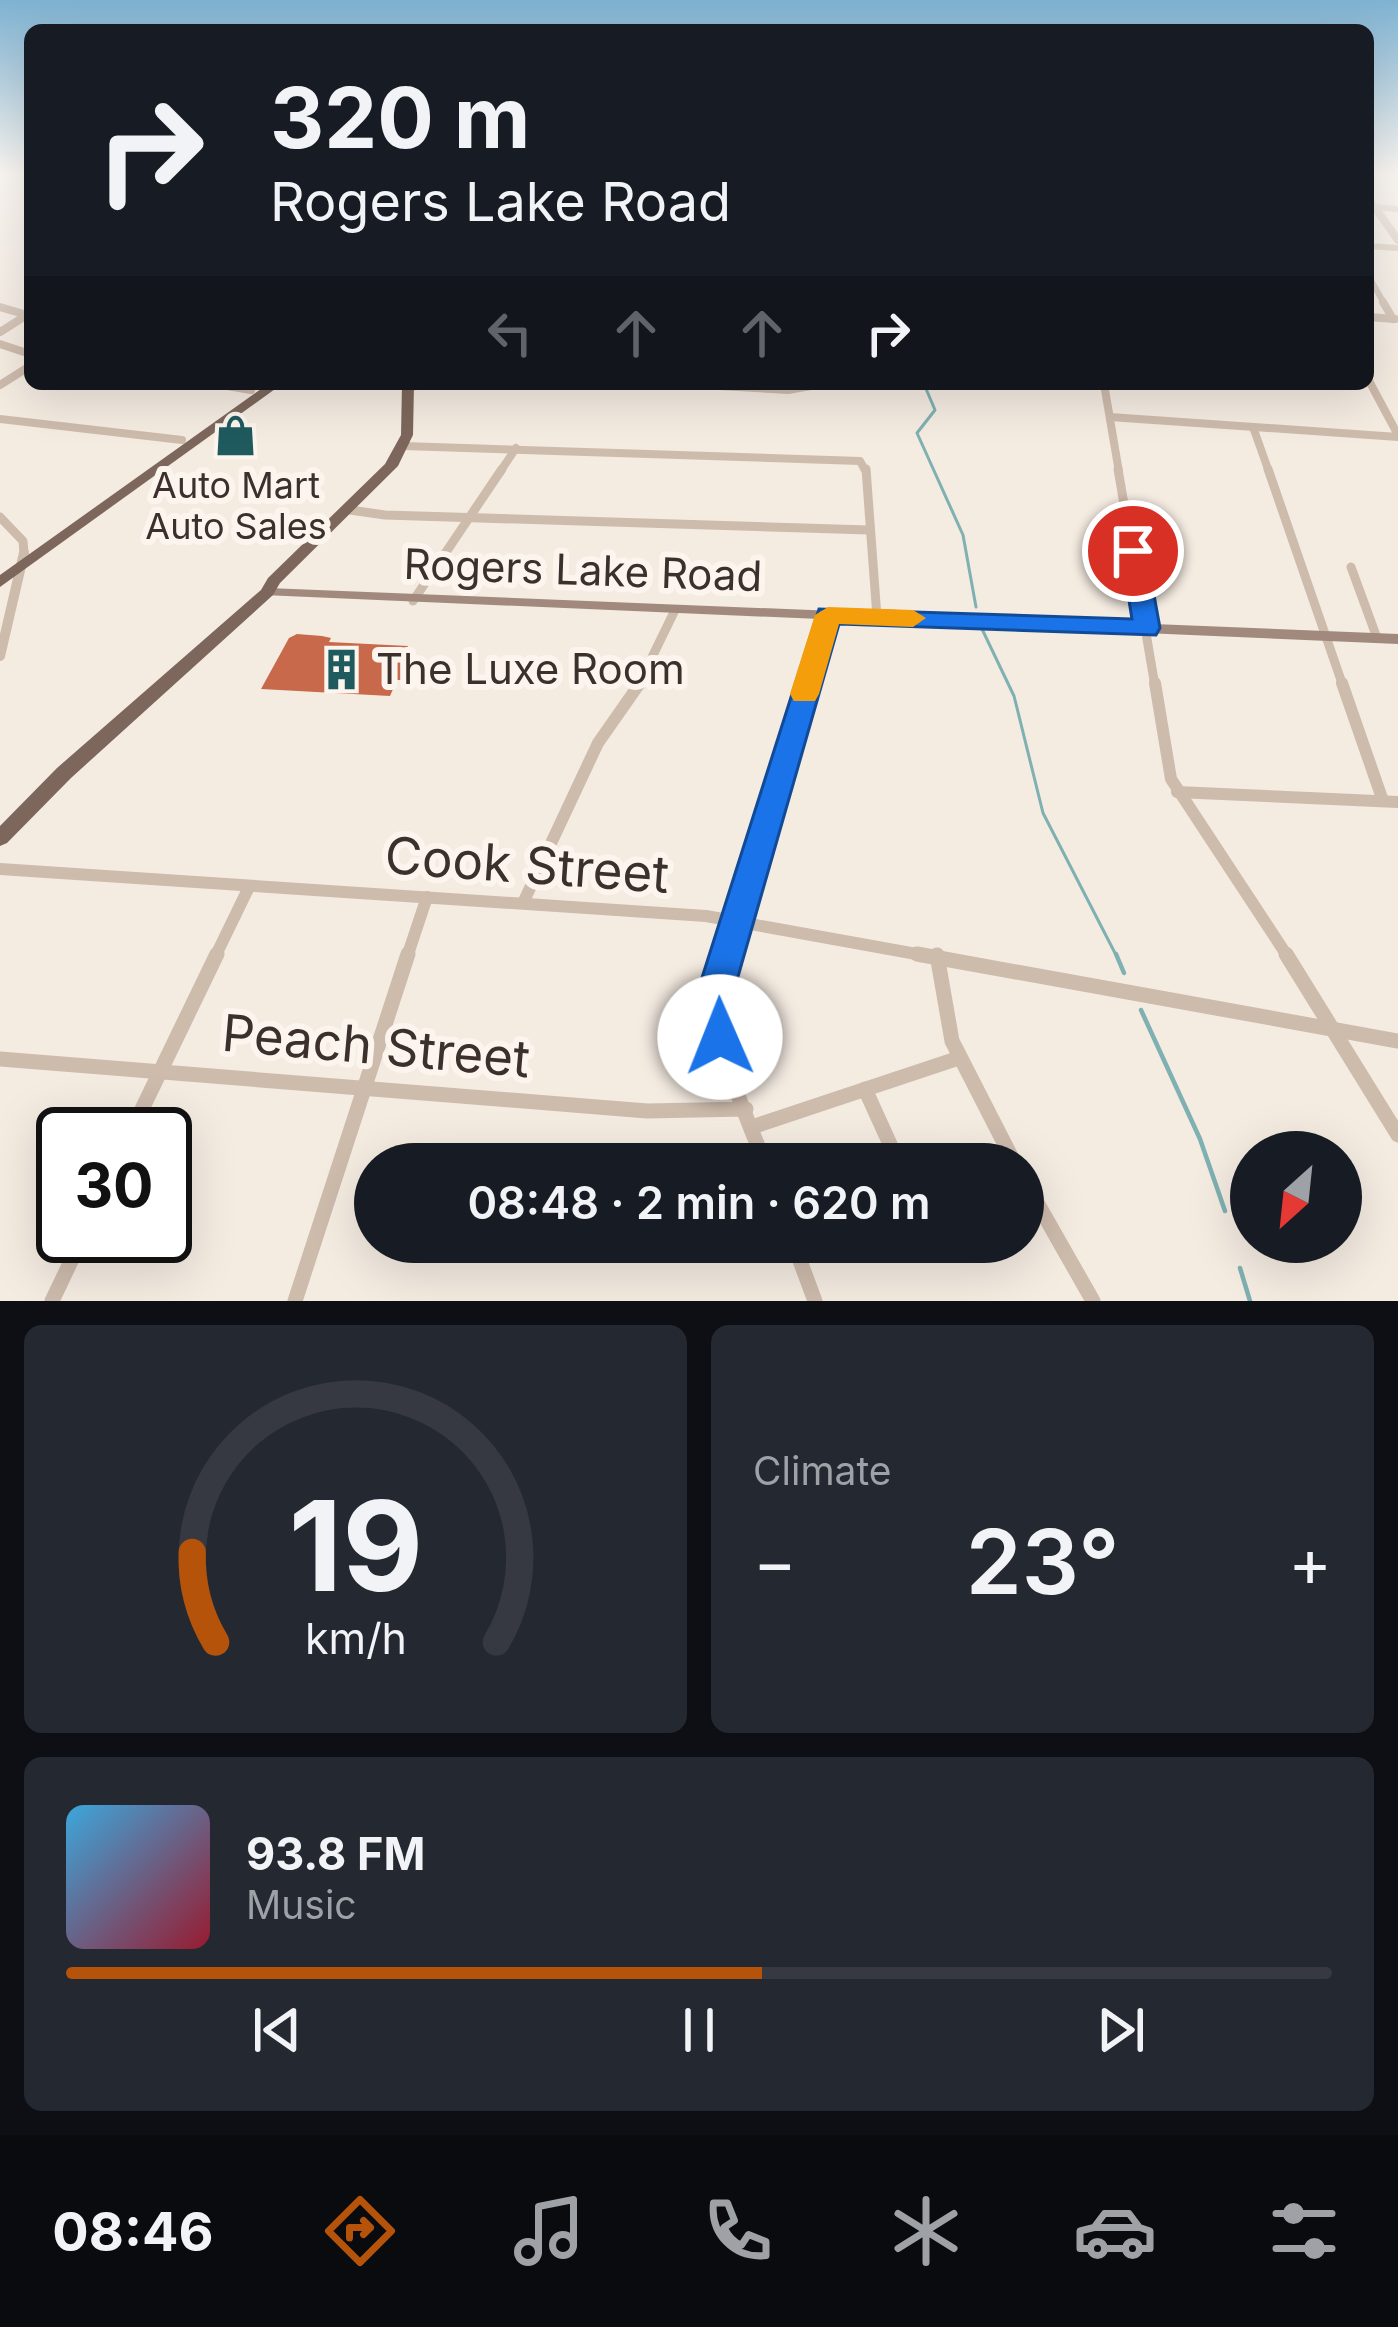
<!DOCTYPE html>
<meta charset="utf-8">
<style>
body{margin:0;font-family:Inter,sans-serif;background:#242831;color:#f1f3f6;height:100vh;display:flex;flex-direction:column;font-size:45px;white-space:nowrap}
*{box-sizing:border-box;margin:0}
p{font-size:39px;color:#9ea1a6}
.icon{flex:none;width:66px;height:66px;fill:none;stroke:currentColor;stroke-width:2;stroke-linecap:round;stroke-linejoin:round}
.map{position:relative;height:1301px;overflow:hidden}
.panel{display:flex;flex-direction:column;gap:24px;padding:24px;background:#0d0f14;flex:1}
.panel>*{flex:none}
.guide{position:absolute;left:24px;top:24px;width:1350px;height:366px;border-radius:18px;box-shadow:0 12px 48px #0002;background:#171b24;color:#f1f3f6;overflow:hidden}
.needle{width:78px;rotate:207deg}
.tools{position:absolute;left:1230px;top:1131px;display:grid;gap:24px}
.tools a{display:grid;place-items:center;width:132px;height:132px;border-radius:50%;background:#171b24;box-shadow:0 12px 48px #0002;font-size:60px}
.speed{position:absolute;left:36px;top:1107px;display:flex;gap:24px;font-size:60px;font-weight:700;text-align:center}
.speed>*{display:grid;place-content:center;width:156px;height:156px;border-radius:50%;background:#171b24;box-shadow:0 12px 48px #0002;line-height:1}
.speed .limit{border:6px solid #111;border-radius:18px;background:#fff;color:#111}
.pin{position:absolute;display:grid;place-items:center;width:102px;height:102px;color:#fff;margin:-51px;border:6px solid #fff;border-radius:50%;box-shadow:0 3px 12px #0007}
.me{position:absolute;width:132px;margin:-66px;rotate:359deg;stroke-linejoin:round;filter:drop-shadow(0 0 9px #0008)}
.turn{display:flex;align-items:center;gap:42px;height:252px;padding:0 48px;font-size:54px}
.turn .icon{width:156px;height:156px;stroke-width:2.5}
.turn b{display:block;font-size:84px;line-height:102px}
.lanes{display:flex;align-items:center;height:114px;padding:0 48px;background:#0003;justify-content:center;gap:60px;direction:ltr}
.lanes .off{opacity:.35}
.big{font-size:90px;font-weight:600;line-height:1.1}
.panel .card{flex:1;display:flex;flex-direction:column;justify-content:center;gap:18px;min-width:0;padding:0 42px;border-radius:18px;background:#242831}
.panel .dial{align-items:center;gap:0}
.dial svg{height:312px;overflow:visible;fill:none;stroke:#363941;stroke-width:7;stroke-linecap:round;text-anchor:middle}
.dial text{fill:#f1f3f6;stroke:none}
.song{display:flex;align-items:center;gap:36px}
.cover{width:144px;height:144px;border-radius:18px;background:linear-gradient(135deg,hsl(200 70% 55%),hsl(350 70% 35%))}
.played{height:12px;border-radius:6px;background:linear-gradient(90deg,#b45309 55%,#363941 55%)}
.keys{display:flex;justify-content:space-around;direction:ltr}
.heat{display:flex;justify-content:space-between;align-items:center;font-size:66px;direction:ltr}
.panel .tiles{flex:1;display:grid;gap:24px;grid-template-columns:1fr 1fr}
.card:last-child{grid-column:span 2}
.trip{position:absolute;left:354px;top:1143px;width:690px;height:120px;border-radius:60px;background:#171b24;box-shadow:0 12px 48px #0002;font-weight:600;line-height:120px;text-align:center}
.dock{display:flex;height:192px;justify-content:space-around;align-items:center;background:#090b0e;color:#9ea1a6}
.dock .icon{width:84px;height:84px}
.dock .active{color:#b45309}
.dock b{font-size:54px;color:#f1f3f6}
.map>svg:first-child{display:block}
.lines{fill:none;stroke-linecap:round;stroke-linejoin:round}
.stream-far1{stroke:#7fb0b2;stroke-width:3}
.stream{stroke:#7fb0b2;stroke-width:4.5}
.building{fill:#c8694b}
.minor-far4{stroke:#cdbbac;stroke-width:6}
.minor-far3{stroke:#cdbbac;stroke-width:8}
.minor-far2{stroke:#cdbbac;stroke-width:9}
.minor-far1{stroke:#cdbbac;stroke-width:12}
.minor{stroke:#cdbbac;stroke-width:15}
.tertiary-far1{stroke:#cdbbac;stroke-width:8}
.tertiary{stroke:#cdbbac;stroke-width:10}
.secondary{fill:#a18a7d;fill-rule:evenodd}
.primary{fill:#7d675c;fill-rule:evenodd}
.route{fill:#1a73e8;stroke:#114b97;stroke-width:3}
.slow{fill:#f59e0b}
.labels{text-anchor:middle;stroke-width:12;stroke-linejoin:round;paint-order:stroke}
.far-poi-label{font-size:36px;fill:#3b302b;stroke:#fbf5ee}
.street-label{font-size:42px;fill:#3b302b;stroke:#fbf5ee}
.poi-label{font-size:42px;fill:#3b302b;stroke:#fbf5ee;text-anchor:start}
.near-street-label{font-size:51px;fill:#3b302b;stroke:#fbf5ee}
</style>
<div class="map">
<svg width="1398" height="1301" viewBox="0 0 1398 1301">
<rect width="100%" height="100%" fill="#f4ebe1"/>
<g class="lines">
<!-- stream-far1 -->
<g class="stream-far1">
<polyline points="924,384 935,410 917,433 963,535 976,607"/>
<polyline points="982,629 1014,696 1043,813 1117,957"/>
</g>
<!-- stream -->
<g class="stream">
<polyline points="1116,954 1124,973"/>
<polyline points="1141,1010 1200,1139 1225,1211"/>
<polyline points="1240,1268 1250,1301"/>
</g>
</g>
<!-- building -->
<polygon class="building" points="297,634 322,636 331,638 329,642 408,646 404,657 416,658 407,680 397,680 390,696 261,689 289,638"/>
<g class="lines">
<!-- minor-far4 -->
<g class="minor-far4">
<polyline points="1375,207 1398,209"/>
<polyline points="1368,246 1398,248"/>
<polyline points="1368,275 1385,305"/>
</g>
<!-- minor-far3 -->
<g class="minor-far3">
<polyline points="1383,302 1393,319"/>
<polyline points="0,307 27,315"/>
<polyline points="1368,317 1395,319"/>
<polyline points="0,332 30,313"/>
<polyline points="0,344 30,354"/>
<polyline points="1368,379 1398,435"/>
<polyline points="215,384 251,390"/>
<polyline points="684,384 788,390 822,384"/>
<polyline points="1104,384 1119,472"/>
<polyline points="0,385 30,366"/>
<polyline points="409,387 433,384"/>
<polyline points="1110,417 1398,437"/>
<polyline points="0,419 182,440"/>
<polyline points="1253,427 1269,472"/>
<polyline points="403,446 860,461 866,472"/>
<polyline points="500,472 516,448"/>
</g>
<!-- minor-far2 -->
<g class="minor-far2">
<polyline points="866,469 877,617"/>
<polyline points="1118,469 1155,686"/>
<polyline points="1268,469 1343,686"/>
<polyline points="350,510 385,515 869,530"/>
<polyline points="0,517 23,541 24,553"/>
<polyline points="1351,567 1377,638"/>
<polyline points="413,601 502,469"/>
<polyline points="638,686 675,610"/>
<polyline points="807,686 828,615"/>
</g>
<!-- minor-far1 -->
<g class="minor-far1">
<polyline points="1155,683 1171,779 1288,957"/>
<polyline points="1342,683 1383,801"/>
<polyline points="1177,792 1398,802"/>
<polyline points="0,869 706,916 933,957"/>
<polyline points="523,903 598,743 640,683"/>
<polyline points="215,957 249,887"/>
<polyline points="407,957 427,897"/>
<polyline points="726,957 808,683"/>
</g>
<!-- minor -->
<g class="minor">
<path d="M727,954C704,1029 738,1094 765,1164"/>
<polyline points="917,954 1398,1041"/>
<polyline points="1286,954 1398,1135"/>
<polyline points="937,955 952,1041 1015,1164"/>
<polyline points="0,1059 647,1111 746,1109"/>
<polyline points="865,1089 899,1164"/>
<polyline points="752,1127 956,1059"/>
<polyline points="130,1134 217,954"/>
<polyline points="993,1164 1011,1157"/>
<polyline points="1023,1178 1093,1301"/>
<polyline points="793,1242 815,1301"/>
<polyline points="52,1301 83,1236"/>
<polyline points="295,1301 408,954"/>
</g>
<!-- tertiary-far1 -->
<polyline class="tertiary-far1" points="1368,198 1398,240"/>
<!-- tertiary -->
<polyline class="tertiary" points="0,656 24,553"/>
<!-- secondary -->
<polygon class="secondary" points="268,588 1398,634 1398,644 263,595 261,592 263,589"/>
<!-- primary -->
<g class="primary">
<polygon points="268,384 282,384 0,587 0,575"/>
<polygon points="402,384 414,384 413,435 398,466 280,583 273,595 71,778 7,843 0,846 0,826 57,768 261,590 268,578 385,464 401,435"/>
</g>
</g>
<!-- sky -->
<linearGradient id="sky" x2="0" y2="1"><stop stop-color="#7eb2d2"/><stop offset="0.49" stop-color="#faf6f2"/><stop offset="1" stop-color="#faf6f2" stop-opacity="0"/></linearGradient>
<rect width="1398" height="354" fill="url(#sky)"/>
<!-- route -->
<path class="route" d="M1133,544L1146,551L1160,628L1156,635L839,624L735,987C734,1007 742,1031 734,1049L720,1054L707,1049L696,1013L699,987L819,609L1132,619L1121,551Z"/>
<!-- slow -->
<polygon class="slow" points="828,607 913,610 926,618 913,627 839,624 819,694 815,701 794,701 790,694 815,615"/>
<!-- icons -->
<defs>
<symbol id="shop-bare" viewBox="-9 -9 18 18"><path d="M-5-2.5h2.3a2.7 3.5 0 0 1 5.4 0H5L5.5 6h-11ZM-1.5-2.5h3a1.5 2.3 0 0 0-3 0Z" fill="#1f5a5e" stroke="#fbf5ee" stroke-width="2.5" paint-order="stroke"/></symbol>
<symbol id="building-bare" viewBox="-9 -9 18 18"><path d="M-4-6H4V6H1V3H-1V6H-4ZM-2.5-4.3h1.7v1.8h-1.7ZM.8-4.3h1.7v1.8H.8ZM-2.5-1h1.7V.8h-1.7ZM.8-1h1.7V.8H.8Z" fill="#1f5a5e" stroke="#fbf5ee" stroke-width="2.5" paint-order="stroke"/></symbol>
</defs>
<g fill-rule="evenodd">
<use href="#shop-bare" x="206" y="406" width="59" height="59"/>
<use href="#building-bare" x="312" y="640" width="59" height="59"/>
</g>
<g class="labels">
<!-- far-poi labels -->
<g class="far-poi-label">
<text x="236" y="498">Auto Mart<tspan x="236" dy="41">Auto Sales</tspan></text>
</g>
<!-- street labels -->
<g class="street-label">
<text transform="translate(583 570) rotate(2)" y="15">Rogers Lake Road</text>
</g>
<!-- poi labels -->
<g class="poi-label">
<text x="376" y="684">The Luxe Room</text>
</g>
<!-- near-street labels -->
<g class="near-street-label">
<text transform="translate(527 865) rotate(4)" y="18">Cook Street</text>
<text transform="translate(376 1046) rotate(5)" y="18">Peach Street</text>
</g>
</g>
</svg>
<div class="tools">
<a><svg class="needle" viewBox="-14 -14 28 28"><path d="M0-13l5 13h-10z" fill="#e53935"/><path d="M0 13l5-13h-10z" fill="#9ea1a6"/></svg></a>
</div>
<div class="speed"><div class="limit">30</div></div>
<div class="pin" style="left:1133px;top:551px;background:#d93025"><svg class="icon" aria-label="arrive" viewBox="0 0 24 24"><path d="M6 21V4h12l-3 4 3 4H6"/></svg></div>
<svg class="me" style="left:720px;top:1037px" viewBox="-20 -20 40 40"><circle r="19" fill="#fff"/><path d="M0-13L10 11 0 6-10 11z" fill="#1a73e8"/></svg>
<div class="trip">08:48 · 2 min · 620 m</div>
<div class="guide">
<div class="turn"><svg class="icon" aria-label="right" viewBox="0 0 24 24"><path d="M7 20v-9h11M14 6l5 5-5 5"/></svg><div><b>320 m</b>Rogers Lake Road</div></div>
<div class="lanes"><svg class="icon off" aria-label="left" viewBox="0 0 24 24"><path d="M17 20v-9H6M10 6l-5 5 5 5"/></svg><svg class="icon off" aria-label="ahead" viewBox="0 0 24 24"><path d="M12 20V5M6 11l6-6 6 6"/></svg><svg class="icon off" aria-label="ahead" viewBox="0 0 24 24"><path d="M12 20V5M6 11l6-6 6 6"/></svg><svg class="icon" aria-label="right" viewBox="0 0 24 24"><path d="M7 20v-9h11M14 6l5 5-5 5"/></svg></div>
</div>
</div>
<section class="panel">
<div class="tiles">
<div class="card dial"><svg viewBox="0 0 100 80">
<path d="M14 69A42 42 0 1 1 86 69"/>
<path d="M14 69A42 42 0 0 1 8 46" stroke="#b45309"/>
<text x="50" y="56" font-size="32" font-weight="700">19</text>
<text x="50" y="72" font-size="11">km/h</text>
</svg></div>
<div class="card"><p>Climate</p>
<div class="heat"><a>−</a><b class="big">23°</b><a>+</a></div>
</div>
<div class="card">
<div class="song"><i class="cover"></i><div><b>93.8 FM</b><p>Music</p></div></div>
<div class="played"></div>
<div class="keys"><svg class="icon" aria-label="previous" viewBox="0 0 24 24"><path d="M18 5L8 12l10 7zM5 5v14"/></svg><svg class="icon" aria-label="pause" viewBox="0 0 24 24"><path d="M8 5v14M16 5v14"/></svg><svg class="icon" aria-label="next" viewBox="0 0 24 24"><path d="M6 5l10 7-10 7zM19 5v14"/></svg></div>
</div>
</div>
</section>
<nav class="dock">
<b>08:46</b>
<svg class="icon active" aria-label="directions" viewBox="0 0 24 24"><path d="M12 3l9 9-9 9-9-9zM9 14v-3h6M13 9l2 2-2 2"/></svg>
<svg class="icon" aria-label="music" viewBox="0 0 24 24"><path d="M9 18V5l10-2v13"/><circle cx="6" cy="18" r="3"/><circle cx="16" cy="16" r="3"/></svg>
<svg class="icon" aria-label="phone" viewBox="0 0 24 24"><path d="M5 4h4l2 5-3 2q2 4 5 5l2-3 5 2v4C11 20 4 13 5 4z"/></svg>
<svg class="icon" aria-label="climate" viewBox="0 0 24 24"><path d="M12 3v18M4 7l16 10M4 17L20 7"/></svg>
<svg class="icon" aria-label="car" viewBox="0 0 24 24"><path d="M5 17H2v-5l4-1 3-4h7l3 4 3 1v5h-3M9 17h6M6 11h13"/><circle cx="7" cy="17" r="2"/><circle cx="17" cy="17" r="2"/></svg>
<svg class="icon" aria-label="filters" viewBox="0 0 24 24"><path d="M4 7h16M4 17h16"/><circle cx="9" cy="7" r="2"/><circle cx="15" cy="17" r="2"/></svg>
</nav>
